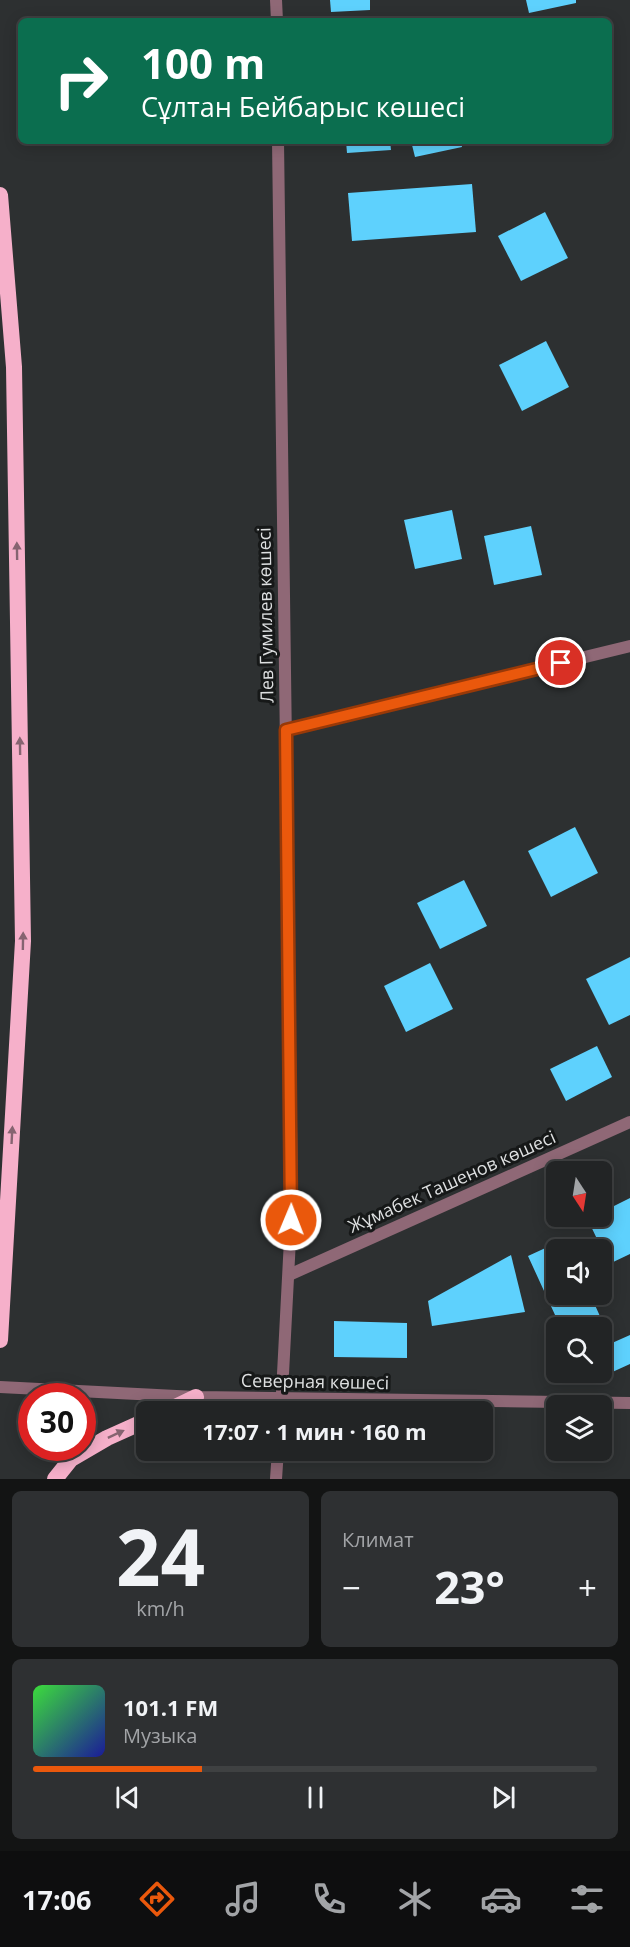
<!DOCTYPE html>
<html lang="ru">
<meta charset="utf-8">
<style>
body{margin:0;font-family:"Open Sans",sans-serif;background:#2e3032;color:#f1f3f6;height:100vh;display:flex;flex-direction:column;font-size:22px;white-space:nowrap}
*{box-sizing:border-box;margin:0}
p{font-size:20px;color:#a2a4a7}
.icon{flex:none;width:33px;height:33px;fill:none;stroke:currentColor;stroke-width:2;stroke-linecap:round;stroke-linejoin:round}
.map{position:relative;height:1479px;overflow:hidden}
.panel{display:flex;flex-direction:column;gap:12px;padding:12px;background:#131414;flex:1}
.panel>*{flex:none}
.guide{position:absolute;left:18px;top:18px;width:594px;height:126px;border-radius:9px;box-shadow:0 3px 15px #0003,0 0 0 2px #3f4142;background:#0b6e4f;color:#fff;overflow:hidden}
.needle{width:39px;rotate:168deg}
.buttons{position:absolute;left:546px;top:1161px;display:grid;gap:12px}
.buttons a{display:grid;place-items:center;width:66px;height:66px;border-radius:9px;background:#222425;box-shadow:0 3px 15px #0003,0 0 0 2px #3f4142;font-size:30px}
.speed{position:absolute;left:18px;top:1383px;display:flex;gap:12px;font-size:30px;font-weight:700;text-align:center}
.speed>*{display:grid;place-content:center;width:78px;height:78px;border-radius:50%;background:#222425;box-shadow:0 3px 15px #0003,0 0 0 2px #3f4142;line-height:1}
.speed .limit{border:9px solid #d22;background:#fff;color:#111}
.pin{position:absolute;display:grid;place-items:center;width:51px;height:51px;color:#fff;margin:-26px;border:3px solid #fff;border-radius:50%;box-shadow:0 2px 6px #0007}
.me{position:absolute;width:66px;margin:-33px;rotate:1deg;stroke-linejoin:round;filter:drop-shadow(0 0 4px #0008)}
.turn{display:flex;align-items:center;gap:21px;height:126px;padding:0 24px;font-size:27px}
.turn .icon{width:78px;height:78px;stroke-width:2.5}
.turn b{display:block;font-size:42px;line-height:51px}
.big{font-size:45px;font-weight:700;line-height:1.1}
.panel .widget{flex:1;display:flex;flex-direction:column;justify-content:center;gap:9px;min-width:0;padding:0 21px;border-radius:9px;background:#2e3032}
.panel .dial{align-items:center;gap:0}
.dial b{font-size:78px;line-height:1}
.song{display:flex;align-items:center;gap:18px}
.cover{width:72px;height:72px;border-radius:9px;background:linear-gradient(135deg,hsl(120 70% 55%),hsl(240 70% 35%))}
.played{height:6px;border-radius:3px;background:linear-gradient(90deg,#ea580c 30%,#3f4142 30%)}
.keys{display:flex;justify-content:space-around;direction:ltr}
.heat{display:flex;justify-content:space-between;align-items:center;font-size:33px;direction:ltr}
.panel .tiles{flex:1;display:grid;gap:12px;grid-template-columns:1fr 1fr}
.widget:last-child{grid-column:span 2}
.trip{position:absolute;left:136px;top:1401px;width:357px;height:60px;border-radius:9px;background:#222425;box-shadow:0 3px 15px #0003,0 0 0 2px #3f4142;font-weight:700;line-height:60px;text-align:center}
.dock{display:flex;height:96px;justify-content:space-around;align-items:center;background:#0e0e0f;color:#a2a4a7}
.dock .icon{width:42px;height:42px}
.dock .selected{color:#ea580c}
.dock b{font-size:27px;color:#f1f3f6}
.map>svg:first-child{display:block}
.building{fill:#5ed1fd}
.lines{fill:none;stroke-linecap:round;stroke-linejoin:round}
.service{stroke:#8f6876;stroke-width:12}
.minor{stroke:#8f6876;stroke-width:12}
.trunk{stroke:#f6b0ca;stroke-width:16}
.oneway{fill:#866471}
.route-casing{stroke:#983908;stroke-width:15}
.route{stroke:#ea580c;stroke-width:10}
.labels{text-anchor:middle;stroke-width:6;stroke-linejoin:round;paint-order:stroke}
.street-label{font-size:18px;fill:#dddfe0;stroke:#161818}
</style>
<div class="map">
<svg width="630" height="1479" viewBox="0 0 630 1479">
<rect width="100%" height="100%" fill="#2d3031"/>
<!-- building -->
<g class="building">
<polygon points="330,0 370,0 370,10 331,12"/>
<polygon points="526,0 576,0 576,3 529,13"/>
<polygon points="346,141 390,141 391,150 347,153"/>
<polygon points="411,141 461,141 462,147 415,157"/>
<polygon points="472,184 476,232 352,241 348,193"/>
<polygon points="545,212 568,258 521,281 498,236"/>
<polygon points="546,341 569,387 522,411 499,365"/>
<polygon points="452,510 462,559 415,569 404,520"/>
<polygon points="531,526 542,575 494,585 484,536"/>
<polygon points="575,827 598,873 551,897 528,851"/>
<polygon points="464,880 487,926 440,949 417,903"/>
<polygon points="630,957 630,1015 609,1025 586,979"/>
<polygon points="430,963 453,1009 406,1032 384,986"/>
<polygon points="597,1046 612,1077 566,1101 550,1069"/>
<polygon points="630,1198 630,1254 609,1264 587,1218 602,1216 602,1212"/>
<polygon points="565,1239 570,1250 556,1250 556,1294 590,1294 612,1343 630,1335 630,1364 586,1384 581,1372 602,1372 602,1328 561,1328 528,1256"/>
<polygon points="511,1255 525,1312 432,1326 428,1301"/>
<polygon points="334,1321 407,1323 407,1358 334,1357"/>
</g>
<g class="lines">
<!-- service -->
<polyline class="service" points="286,730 630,646"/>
<!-- minor -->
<g class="minor">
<polyline points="276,0 277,21"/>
<polyline points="278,141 292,1201 281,1412"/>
<polyline points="289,1275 630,1122"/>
<polyline points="0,1387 196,1397 630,1403"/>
<polyline points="276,1479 278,1450"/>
</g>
<!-- trunk -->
<g class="trunk">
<polyline points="0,195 14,367 23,941 0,1340"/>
<polyline points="165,1412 196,1397"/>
<polyline points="55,1479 71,1459 107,1438 147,1420"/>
</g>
</g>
<!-- one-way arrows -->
<defs><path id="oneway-solid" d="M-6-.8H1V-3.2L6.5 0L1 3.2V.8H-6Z" transform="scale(1.5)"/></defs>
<g class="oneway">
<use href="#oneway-solid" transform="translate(17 551) rotate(-91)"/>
<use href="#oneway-solid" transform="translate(20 746) rotate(-91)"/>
<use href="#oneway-solid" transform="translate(23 941) rotate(-89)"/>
<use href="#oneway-solid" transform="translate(12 1135) rotate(-87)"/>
<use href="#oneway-solid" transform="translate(116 1434) rotate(-25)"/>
</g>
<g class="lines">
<defs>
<polyline id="route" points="291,1220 286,730 561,663"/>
</defs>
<!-- route casing -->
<use href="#route" class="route-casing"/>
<!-- route -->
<use href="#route" class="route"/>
</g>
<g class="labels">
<!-- street labels -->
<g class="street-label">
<text transform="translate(266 615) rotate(-91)" y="6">Лев Гумилев көшесі</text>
<text transform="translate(452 1182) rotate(-24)" y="6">Жұмабек Ташенов көшесі</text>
<text transform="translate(315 1382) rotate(1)" y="6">Северная көшесі</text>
</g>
</g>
</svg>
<div class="buttons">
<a><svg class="needle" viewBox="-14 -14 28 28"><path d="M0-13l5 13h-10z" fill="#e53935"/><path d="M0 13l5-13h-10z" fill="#a2a4a7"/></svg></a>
<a><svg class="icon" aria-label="sound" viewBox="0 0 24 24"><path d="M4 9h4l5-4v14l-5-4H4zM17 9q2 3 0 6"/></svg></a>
<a><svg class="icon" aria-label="search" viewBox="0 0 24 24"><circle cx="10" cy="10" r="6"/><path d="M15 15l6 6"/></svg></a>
<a><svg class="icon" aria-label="layers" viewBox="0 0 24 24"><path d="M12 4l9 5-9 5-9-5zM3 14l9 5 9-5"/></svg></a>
</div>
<div class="speed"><div class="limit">30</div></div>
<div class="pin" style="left:561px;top:663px;background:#d93025"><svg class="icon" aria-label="arrive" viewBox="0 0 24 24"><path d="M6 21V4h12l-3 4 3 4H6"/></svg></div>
<svg class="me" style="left:291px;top:1220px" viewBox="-20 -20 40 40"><circle r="17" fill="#ea580c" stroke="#fff" stroke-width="3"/><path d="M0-11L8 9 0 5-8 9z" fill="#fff"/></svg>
<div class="trip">17:07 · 1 мин · 160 m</div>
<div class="guide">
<div class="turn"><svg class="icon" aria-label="right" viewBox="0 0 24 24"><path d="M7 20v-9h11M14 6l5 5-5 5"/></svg><div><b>100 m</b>Сұлтан Бейбарыс көшесі</div></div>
</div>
</div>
<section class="panel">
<div class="tiles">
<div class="widget dial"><b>24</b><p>km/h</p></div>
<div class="widget"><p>Климат</p>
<div class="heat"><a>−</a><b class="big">23°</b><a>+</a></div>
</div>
<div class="widget">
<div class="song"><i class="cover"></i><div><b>101.1 FM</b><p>Музыка</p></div></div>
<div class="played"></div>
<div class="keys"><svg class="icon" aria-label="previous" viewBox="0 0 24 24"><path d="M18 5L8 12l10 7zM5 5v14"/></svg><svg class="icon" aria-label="pause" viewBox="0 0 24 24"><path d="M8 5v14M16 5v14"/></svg><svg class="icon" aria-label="next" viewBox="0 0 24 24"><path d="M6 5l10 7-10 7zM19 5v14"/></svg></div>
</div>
</div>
</section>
<nav class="dock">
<b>17:06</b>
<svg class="icon selected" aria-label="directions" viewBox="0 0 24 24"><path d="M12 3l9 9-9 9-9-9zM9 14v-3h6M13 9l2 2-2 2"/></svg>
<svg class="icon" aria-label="music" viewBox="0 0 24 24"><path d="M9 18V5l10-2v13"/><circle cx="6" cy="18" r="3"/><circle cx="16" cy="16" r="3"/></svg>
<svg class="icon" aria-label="phone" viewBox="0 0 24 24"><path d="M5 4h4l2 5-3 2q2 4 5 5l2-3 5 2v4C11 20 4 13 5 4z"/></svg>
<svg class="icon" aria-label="climate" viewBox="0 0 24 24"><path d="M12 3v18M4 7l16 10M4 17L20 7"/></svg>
<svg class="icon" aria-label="car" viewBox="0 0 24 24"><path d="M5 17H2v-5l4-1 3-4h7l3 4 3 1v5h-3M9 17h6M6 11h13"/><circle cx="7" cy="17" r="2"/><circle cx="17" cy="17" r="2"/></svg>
<svg class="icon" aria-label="filters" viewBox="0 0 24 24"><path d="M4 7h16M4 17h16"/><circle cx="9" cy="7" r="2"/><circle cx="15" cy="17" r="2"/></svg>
</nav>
